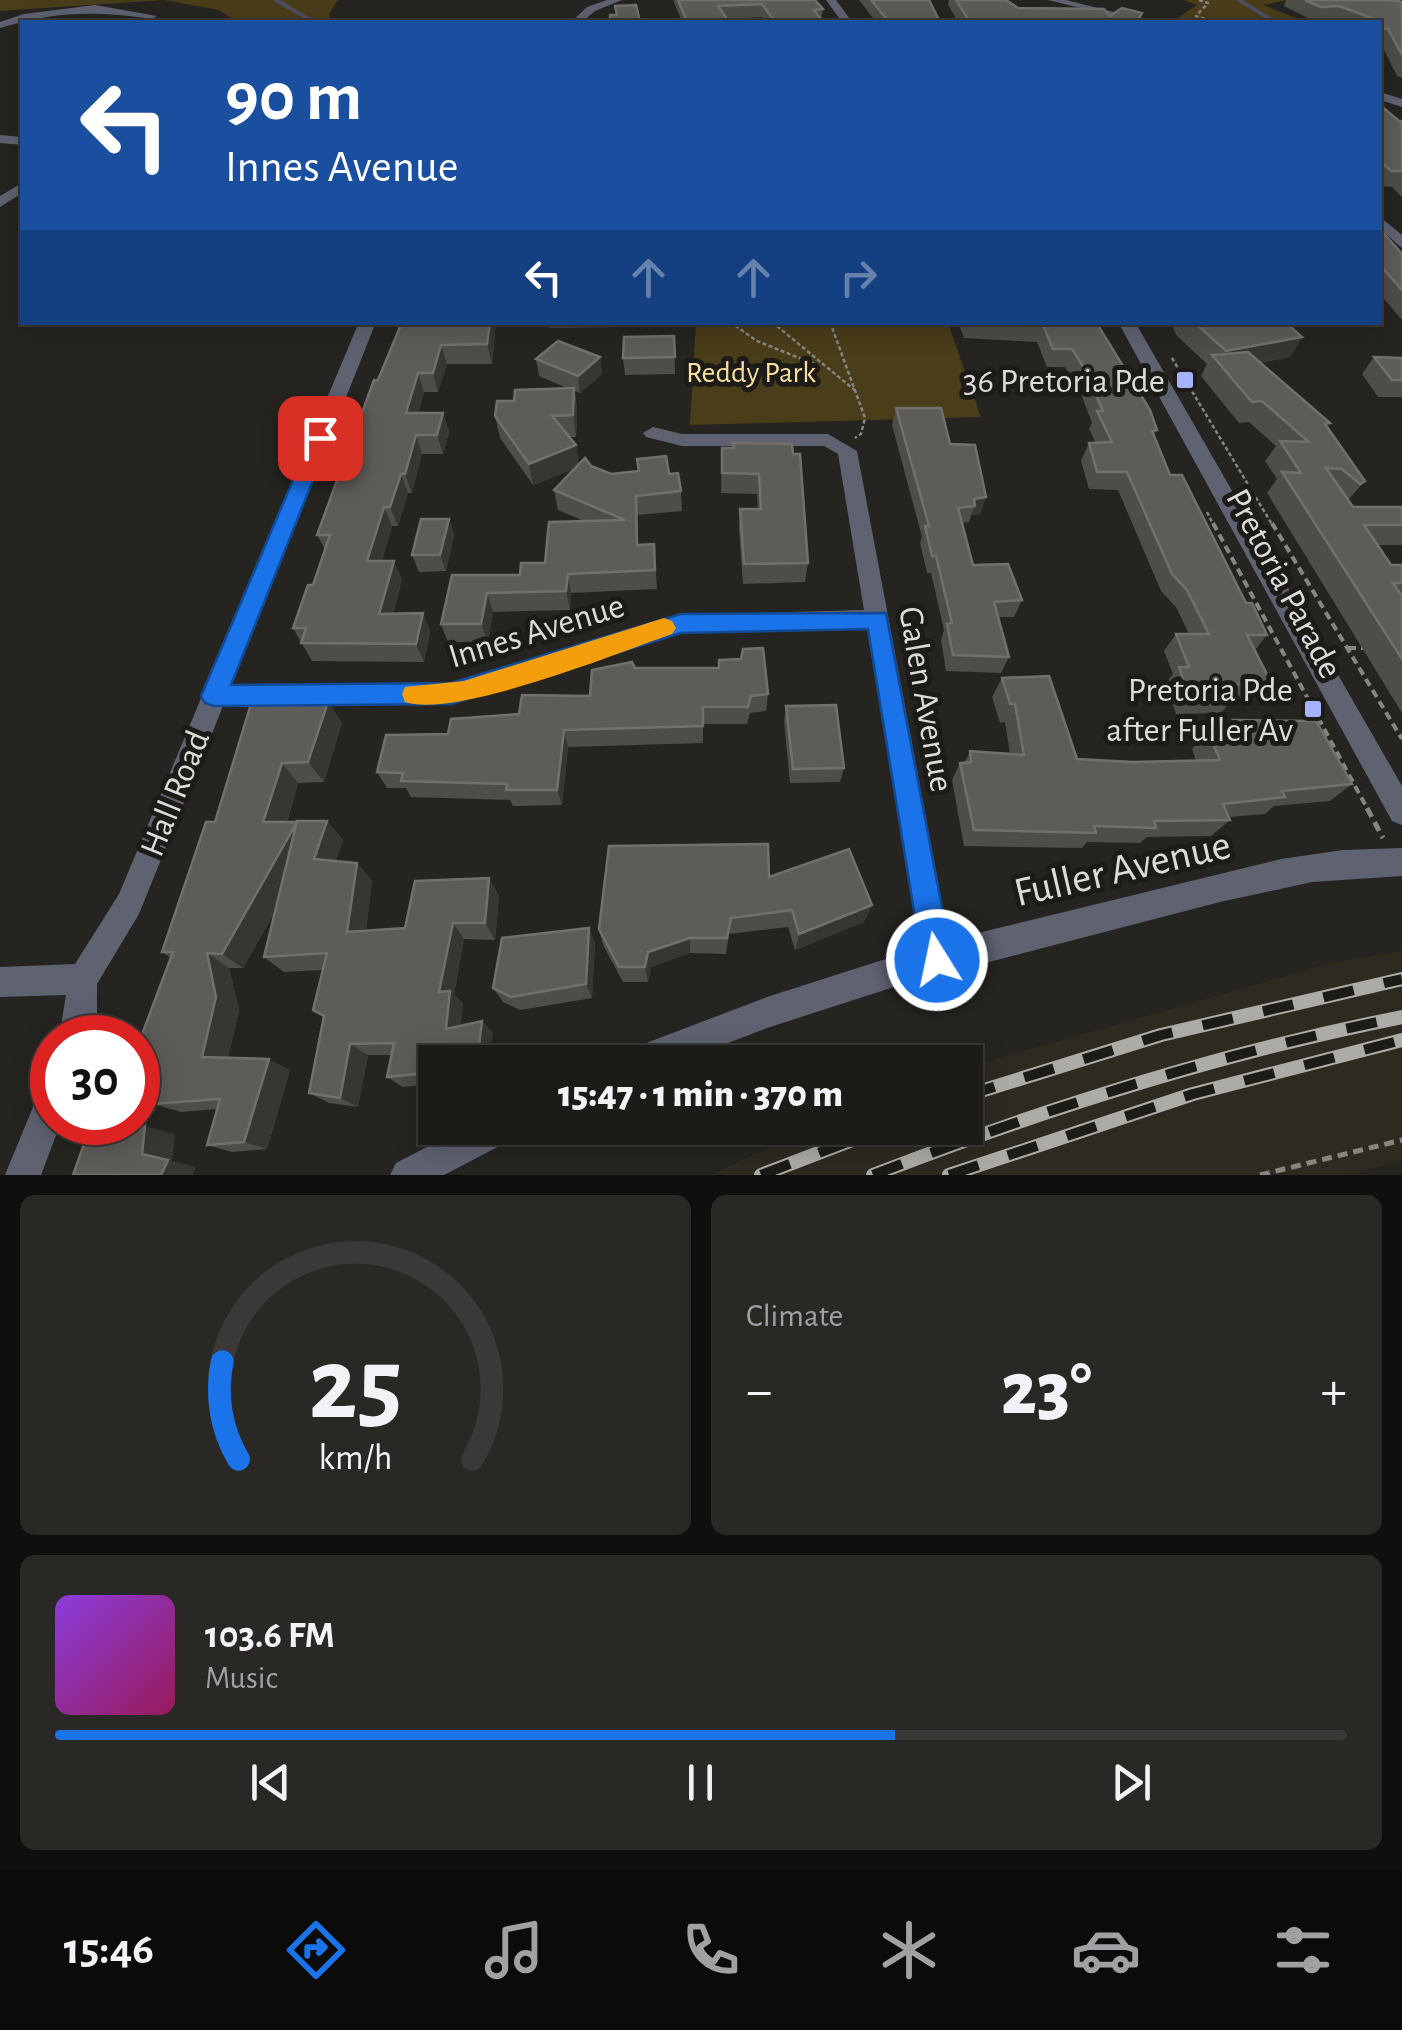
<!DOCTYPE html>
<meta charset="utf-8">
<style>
body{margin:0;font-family:"Alegreya Sans",sans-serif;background:#292825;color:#f1f3f6;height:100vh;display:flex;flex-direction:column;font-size:38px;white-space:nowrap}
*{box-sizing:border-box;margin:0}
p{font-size:32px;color:#a0a1a2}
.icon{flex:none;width:55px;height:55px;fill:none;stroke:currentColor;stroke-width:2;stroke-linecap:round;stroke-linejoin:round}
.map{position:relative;height:1175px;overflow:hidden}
.side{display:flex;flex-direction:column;gap:20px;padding:20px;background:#0f0f0d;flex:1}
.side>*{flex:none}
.hud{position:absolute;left:20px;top:20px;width:1362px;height:305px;border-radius:0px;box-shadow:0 5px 25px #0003,0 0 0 2px #3a3937;background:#1a4fa0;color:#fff;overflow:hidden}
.speed{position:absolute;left:30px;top:1015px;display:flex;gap:20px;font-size:50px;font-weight:700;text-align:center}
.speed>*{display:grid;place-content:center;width:130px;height:130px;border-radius:50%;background:#1c1b18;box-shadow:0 5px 25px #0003,0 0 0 2px #3a3937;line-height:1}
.speed .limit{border:15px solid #d22;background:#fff;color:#111}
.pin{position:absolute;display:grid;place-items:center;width:85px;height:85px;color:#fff;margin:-42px;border-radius:20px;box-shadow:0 5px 15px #0006}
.me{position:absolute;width:110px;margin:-55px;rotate:350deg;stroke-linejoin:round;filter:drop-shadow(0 0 8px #0008)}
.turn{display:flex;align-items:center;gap:35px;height:210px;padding:0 40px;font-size:45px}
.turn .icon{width:130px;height:130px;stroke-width:2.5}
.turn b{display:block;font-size:70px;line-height:85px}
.lanes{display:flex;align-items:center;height:95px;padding:0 40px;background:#0003;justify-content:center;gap:50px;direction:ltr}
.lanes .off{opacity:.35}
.big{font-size:75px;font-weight:800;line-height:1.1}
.side .card{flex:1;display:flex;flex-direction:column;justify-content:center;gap:15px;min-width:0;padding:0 35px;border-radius:15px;background:#292825}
.side .dial{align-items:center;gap:0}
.dial svg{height:260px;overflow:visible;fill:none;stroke:#3a3937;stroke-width:7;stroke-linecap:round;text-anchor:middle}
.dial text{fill:#f1f3f6;stroke:none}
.song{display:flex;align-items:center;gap:30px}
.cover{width:120px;height:120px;border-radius:15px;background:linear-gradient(135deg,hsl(270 70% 55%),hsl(330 70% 35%))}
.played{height:10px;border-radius:5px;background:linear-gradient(90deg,#1a73e8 65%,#3a3937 65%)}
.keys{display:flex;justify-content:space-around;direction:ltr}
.heat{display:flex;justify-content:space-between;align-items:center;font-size:55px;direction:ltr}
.side .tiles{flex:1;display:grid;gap:20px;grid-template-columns:1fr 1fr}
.card:last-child{grid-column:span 2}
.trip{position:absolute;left:418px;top:1045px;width:565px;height:100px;border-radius:0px;background:#1c1b18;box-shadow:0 5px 25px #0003,0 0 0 2px #3a3937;font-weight:800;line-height:100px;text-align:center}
.dock{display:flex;height:160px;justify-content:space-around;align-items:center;background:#0b0b0a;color:#a0a1a2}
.dock .icon{width:70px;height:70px}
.dock .on{color:#1a73e8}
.dock b{font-size:45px;color:#f1f3f6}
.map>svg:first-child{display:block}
.built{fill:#2e2a20}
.green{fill:#4a3d1a}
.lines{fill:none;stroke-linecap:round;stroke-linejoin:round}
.stream{stroke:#4d4e61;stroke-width:4}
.path-far2{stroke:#878582;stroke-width:2.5;stroke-dasharray:4 2.5;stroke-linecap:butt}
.path-far1{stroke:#878582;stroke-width:4;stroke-dasharray:8 5;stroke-linecap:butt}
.path{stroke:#878582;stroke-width:5;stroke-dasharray:10 6;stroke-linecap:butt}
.minor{fill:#5f6271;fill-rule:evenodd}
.rail-casing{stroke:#adaba8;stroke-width:14}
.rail{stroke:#1d1b17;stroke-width:10;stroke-dasharray:31;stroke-linecap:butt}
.wall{fill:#4f4d48}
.shaded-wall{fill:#383631}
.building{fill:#5e5c58;stroke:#72706c;stroke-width:2.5}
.route{fill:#1a73e8;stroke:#114b97;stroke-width:2.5}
.slow{fill:#f59e0b}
.poi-dot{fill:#a6b1fc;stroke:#1d1b17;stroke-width:4}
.labels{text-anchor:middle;stroke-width:10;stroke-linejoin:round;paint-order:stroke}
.far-park-label{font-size:30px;fill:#f9dfa0;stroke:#1d1b17}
.poi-label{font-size:35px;fill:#dedcda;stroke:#1d1b17;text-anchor:end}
.street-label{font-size:35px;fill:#dedcda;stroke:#1d1b17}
.near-street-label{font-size:42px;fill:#dedcda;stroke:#1d1b17}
</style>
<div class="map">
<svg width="1402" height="1175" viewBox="0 0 1402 1175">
<rect width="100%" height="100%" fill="#262420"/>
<!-- built -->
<polygon class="built" points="1402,951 1402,1160 1348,1175 711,1175 810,1128 965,1128 965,1068 1330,963"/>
<!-- green -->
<g class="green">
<polygon points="0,0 338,0 329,14 332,22 238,22 218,10 164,0 0,11"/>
<polygon points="1183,0 1288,0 1263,5 1306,22 1173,21 1197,5"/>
<polygon points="696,322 948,323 981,417 690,425"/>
</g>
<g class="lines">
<!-- stream -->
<g class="stream">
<polyline points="276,0 314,22"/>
<polyline points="1239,0 1275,22"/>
</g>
<!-- path-far2 -->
<g class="path-far2">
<polyline points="1199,0 1208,3 1196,16 1215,22"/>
<polyline points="730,322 757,341 819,366"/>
<polyline points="772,322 857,392"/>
<polyline points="830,322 865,418 861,434 855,438"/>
<polyline points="1172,358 1273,526"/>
<polyline points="1207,512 1214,526"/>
</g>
<!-- path-far1 -->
<g class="path-far1">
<polyline points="1213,523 1368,810"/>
<polyline points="1272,523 1402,739"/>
<polyline points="1348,648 1367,648"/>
</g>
<!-- path -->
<g class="path">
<polyline points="1367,808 1383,838"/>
<polyline points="1260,1175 1402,1140"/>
</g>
<!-- minor -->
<g class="minor">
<polygon points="607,0 622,0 595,11 582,22 571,22 587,7"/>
<polygon points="826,0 836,0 852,22 842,22"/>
<polygon points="1048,0 1066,0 1153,22 1137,22"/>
<path d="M95,5L157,16L152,19C93,11 58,11 0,28V22L24,14Z"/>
<polygon points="1380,92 1402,99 1402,107 1380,100"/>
<polygon points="0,135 22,137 22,145 0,143"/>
<polygon points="22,183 22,193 0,207 0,196"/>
<polygon points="1380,217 1402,235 1402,248 1380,229"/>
<polygon points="359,322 376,322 232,684 451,683 681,615 864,610 838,454 824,446 682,446 646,437 643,433 653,427 682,434 828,434 857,451 949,940 1281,859 1343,850 1402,848 1402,876 1312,882 1220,902 897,986 767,1028 678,1062 624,1062 628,1050 767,997 920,948 867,629 681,633 451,705 223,706 139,914 97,984 97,1016 91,1038 59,1038 66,995 0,997 0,967 75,964 119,894"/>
<polygon points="1118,322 1135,322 1402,786 1402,825 1392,821"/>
<polygon points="52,1085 52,1122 61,1122 41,1175 5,1175 40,1090"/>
<polygon points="464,1128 516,1128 511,1140 444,1175 390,1175 396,1163"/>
</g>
<defs>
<g id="rail">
<polyline points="965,1096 1161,1035 1402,979"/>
<polyline points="761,1175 884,1128"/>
<path d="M873,1175C1046,1108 1220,1053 1402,1017"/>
<polyline points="949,1175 1193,1094 1402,1040"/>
</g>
</defs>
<!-- rail casing -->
<use href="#rail" class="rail-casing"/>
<!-- rail -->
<use href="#rail" class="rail"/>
</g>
<!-- wall -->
<g class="wall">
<polygon points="673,0 815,0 823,9 821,20 823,22 766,22 762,17 726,19 729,22 682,22"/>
<polygon points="859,0 929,0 940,22 876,22"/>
<polygon points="949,0 1006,0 1018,8 1110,16 1142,13 1139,22 958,22 948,5"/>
<polygon points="1286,0 1393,0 1402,2 1402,78 1397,76 1380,42 1380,22 1340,22 1332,20 1314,21 1284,6"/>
<polygon points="1380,105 1399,121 1402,121 1402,197 1392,187 1380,186"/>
<polygon points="1380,229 1402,254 1402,320 1380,294"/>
<polygon points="402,322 496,322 492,364 447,364 438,392 424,392 418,413 443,413 449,432 443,454 422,454 412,493 408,493 398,526 392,526 382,561 402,579 393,614 423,613 430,631 424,662 312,661 293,628 313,585 325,549 317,535"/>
<polygon points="548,322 622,322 622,327 549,328"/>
<polygon points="958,322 1097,322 1157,430 1153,436 1170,475 1267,635 1255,650 1271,682 1256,698 1233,699 1221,713 1176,714 1166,683 1173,674 1164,651 1176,634 1189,634 1176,607 1161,591 1118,490 1089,489 1081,461 1089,443 1096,443 1089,429 1092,423 1079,388 1065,367 1047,367 1037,342 964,338"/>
<polygon points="1170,322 1285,322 1302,337 1290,357 1260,363 1327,427 1365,481 1348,500 1353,507 1402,507 1402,545 1378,545 1391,565 1402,565 1402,713 1267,493 1277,479 1265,461 1276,446 1249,422 1239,423 1201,376 1207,364 1177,336"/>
<polygon points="674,336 675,374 625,375 623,358"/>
<polygon points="600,357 602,374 580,393 575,391 577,410 576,437 569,437 576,445 579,465 591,466 611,474 669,474 681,491 682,511 637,515 638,545 654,544 657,589 571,593 570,610 493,612 488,642 448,642 441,624 452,575 520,575 545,563 584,521 558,510 554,490 574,469 533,485 500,438 495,416 569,389 539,376 536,359"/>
<polygon points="1374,357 1402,358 1402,397 1378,397 1362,374"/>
<polygon points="896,408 950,444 986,497 980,514 971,515 969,522 962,523 973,565 1022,600 1014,617 999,617 1009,657 1001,673 946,671 941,640 944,630 931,573 927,573 920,543 922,537 892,425"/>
<polygon points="792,444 808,563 805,582 743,584 739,529 740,509 758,509 757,494 721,493 722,448"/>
<polygon points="449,519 454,535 446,571 419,572 412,555"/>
<polygon points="635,668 719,668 768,694 766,711 750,713 747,724 703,724 703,743 568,747 562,805 513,806 510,800 411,797 406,788 387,788 377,772 448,734 590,696"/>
<polygon points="1002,678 1077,759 1133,762 1196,761 1192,749 1208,732 1222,732 1233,720 1352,784 1330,801 1274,806 1265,814 1229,817 1230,820 1211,836 1147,837 1140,843 1087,842 1082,848 964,846 952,780 960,763 965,762 970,751 1010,754 1005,722 1000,723 992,697"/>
<polygon points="328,702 342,723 324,782 298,783 287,822 327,821 343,840 336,861 357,863 372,881 366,930 405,928 489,878 499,896 495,940 464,939 454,994 463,1004 460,1026 482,1021 493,1033 435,1062 435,1084 403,1087 387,1077 392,1055 368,1055 358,1107 329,1103 309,1093 324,1017 313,1010 323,970 284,972 264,957 275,911 243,968 229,968 239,1010 228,1058 290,1070 267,1149 232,1152 207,1145 217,1109 181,1112 153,1104 159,1078 138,1071 138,1045 171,958 162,952 215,822"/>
<polygon points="786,706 844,768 840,782 790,783 784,721"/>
<polygon points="769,877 872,905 864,922 795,950 788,927 729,934 726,954 690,953 651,967 648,982 623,982 603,945 599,929"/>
<polygon points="589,928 595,944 592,998 520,1010 503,1002 493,988"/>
</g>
<!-- shaded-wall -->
<g class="shaded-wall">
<polygon points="490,322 496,322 492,364 487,344"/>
<polygon points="1302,337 1290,357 1224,369 1219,364 1226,351"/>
<polygon points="441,345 447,364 438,392 433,373"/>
<polygon points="600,357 602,374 580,393 578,376"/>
<polygon points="418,373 424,392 412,433 406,413"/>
<polygon points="574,388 577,410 576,437 573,415"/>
<polygon points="443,413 449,432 443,454 437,435"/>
<polygon points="416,435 422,454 412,493 405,474"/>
<polygon points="576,445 579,467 533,485 529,464"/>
<polygon points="401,474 408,493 398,526 390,507"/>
<polygon points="986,497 980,514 971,515 975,506 974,499"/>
<polygon points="384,507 392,526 376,580 367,561"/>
<polygon points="449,519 454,535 446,571 440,555"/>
<polygon points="394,561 402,579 388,632 379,614"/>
<polygon points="568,574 571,593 570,610 566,591"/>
<polygon points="487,593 493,612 488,642 481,624"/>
<polygon points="423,613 430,631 424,662 416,644"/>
<polygon points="328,702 342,723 324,782 308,762"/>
<polygon points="564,730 568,747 562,805 557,790"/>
<polygon points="282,763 298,783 281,840 263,822"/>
<polygon points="327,821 343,840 331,877 314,859"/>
<polygon points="297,822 314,840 243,968 222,954"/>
<polygon points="357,863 372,881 364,948 347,932"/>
<polygon points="489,878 499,896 495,940 485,923"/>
<polygon points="872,905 864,922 795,950 799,934"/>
<polygon points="453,923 464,939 454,994 463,1004 459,1041 446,1029 439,992"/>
<polygon points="589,928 595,944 592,998 586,984"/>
<polygon points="690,938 690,953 651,967 648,982 645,967 648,952"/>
<polygon points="207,953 229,968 239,1010 226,1068 202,1057"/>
<polygon points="482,1021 493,1033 489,1062 477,1062"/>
<polygon points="350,1044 368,1055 358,1107 340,1098"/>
<polygon points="269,1059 290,1070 267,1149 244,1142"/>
<polygon points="145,1126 175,1134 172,1161 142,1154"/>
<polygon points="168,1160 196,1167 193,1175 161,1175"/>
</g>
<!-- building -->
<g class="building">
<polygon points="678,0 815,0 823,9 814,10 823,22 775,22 762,4 718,6 729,22 687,22"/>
<polygon points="871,0 929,0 940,22 889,22"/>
<polygon points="956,0 1006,0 1018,8 1104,9 1110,16 1122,8 1142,13 1137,22 970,22"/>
<polygon points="1305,0 1393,0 1402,2 1402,55 1388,29 1380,28 1380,22 1371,22 1372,18 1339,6 1321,7"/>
<polygon points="636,5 640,22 610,22 610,15 617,15 615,6"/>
<polygon points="1380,105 1399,121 1402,121 1402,171 1391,171 1380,161"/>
<polygon points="1380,229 1402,254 1402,290 1380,265"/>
<polygon points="402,322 490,322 487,344 441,345 433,373 418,373 406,413 443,413 437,435 416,435 405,474 401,474 390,507 384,507 367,561 394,561 379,614 423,613 416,644 301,643 306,628 293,628 308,585 313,585 330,535 317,535 374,380 378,380"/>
<polygon points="1007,322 1096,322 1150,410 1157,430 1152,431 1170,475 1182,475 1246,603 1252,603 1267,635 1247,635 1271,682 1229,685 1235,697 1189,698 1179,667 1189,667 1176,634 1209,634 1187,590 1172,574 1127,472 1097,472 1089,443 1112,442 1097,411 1103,411 1086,371 1072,349 1053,349 1043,325"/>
<polygon points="1194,322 1285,322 1302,337 1226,351"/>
<polygon points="674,336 675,357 623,358 624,337"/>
<polygon points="558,341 600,357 578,376 536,359"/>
<polygon points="1248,352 1330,423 1325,424 1365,481 1360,484 1342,469 1326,468 1353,507 1402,507 1402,525 1364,525 1391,565 1402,565 1402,583 1393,583 1402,596 1402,659 1282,472 1301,473 1280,441 1309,442 1262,401 1252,402 1212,355"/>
<polygon points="1374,357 1402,358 1402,380 1392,380"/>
<polygon points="574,388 573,415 552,416 576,445 529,464 495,416 497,401 514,401 515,390"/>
<polygon points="896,408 941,408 950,444 975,445 986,497 974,499 975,506 958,508 973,565 1008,564 1022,600 994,602 1009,657 953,655 947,624 952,623 936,556 932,556 925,526 929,526"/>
<polygon points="733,443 792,444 793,454 800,454 808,563 744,564 740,509 761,509 759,474 722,473 722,448 734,448"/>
<polygon points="666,456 669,474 678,473 681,491 636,496 637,545 654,544 655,570 568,574 566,591 487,593 481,624 441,624 452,575 520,575 521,563 545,563 549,522 625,520 554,490 585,458 591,466 611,474 639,471 637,459"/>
<polygon points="421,519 449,519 440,555 412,555"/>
<polygon points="763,648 768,694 751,696 748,707 703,707 703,726 564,730 557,790 506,790 507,784 401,781 403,773 377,772 386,735 448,734 451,719 519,714 522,695 590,696 592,670 632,662 635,668 719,668 719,660 741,659 743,649"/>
<polygon points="1049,676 1077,759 1133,762 1220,760 1208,732 1238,731 1233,720 1316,721 1352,784 1282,791 1285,797 1223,804 1230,820 1154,821 1156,828 1094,826 1096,833 974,830 960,763 971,762 970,751 1024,755 1015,704 1010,704 1002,678"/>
<polygon points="328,702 308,762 282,763 263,822 297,822 222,954 207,953 216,997 202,1057 269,1059 244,1142 207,1145 220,1099 153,1104 160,1072 138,1069 138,1045 173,952 162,952 206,822 215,822 251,704"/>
<polygon points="836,705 844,768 793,769 786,706"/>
<polygon points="297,821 327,821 314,859 357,863 347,932 405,928 415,881 489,878 485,923 453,923 439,992 450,991 446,1029 482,1021 477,1062 435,1062 435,1072 387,1077 394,1043 350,1044 340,1098 309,1093 324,1016 313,1010 327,953 264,957"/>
<polygon points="768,844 769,877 849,849 872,905 799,934 792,910 731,918 727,938 690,938 648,952 645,967 619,967 599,929 609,846"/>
<polygon points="589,928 586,984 511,997 493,988 502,938"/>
<polygon points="145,1126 142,1154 168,1160 161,1175 73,1175 84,1144"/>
</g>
<!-- route -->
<polygon class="route" points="320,432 330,438 231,685 451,683 681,614 886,613 952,960 948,970 937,975 926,970 922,960 868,629 681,633 451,704 214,706 205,703 201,696 311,438"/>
<!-- slow -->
<path class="slow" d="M664,618L672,621L676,628L672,634C618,653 454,719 405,702L402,694L405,687L464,681Z"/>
<!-- markers -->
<g class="poi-dot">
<rect x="1175" y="370" width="20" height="20" rx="5"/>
<rect x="1303" y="699" width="20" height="20" rx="5"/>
</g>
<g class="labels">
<!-- far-park labels -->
<g class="far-park-label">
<text x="751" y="382">Reddy Park</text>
</g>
<!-- poi labels -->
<g class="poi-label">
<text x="1165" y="392">36 Pretoria Pde</text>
<text x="1293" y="701">Pretoria Pde<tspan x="1293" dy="40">after Fuller Av</tspan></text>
</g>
<!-- street labels -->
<g class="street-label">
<text transform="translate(1285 583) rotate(62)" y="12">Pretoria Parade</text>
<text transform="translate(536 630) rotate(-17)" y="12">Innes Avenue</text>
<text transform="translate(927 699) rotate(80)" y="12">Galen Avenue</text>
<text transform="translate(174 793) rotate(-68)" y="12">Hall Road</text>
</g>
<!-- near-street labels -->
<g class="near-street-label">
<text transform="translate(1122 867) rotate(-13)" y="15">Fuller Avenue</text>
</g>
</g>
</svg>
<div class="speed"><div class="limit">30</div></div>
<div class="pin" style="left:320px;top:438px;background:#d93025"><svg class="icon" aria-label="arrive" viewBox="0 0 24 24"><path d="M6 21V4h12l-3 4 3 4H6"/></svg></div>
<svg class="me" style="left:937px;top:960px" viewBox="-20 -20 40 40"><circle r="17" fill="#1a73e8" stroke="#fff" stroke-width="3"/><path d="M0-11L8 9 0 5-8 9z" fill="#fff"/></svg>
<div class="trip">15:47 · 1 min · 370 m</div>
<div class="hud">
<div class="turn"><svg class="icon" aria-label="left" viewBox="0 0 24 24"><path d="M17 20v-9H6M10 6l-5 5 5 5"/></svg><div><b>90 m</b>Innes Avenue</div></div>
<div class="lanes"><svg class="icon" aria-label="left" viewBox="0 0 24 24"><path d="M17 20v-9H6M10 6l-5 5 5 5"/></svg><svg class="icon off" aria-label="ahead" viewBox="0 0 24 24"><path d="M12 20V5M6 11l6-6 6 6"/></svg><svg class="icon off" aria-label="ahead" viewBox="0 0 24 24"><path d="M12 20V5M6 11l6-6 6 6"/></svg><svg class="icon off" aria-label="right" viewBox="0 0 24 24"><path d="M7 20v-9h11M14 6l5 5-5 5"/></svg></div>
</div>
</div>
<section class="side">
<div class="tiles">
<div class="card dial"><svg viewBox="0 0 100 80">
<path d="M14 69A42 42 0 1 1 86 69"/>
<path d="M14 69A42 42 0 0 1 9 39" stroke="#1a73e8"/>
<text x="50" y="56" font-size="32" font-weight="700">25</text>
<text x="50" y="72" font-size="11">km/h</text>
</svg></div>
<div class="card"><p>Climate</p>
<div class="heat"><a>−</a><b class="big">23°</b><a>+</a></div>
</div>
<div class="card">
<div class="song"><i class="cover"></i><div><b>103.6 FM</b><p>Music</p></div></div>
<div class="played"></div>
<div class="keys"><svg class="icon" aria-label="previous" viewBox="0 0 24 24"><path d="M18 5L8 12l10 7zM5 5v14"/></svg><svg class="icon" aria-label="pause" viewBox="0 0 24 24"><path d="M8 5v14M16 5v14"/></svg><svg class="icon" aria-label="next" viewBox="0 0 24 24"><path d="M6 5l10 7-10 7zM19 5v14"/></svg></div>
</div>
</div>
</section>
<nav class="dock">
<b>15:46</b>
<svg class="icon on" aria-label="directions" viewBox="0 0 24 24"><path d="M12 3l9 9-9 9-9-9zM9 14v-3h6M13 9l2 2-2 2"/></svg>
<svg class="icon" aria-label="music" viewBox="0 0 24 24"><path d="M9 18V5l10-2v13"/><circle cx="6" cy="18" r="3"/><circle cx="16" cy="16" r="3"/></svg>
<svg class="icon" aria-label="phone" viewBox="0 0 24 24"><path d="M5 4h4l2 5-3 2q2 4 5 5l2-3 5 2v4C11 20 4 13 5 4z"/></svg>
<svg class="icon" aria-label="climate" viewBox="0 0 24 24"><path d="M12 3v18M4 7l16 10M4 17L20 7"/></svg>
<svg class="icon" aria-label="car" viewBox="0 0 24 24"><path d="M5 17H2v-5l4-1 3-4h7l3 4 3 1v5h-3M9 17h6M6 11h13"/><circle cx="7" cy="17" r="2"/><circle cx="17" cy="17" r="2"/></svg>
<svg class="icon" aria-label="filters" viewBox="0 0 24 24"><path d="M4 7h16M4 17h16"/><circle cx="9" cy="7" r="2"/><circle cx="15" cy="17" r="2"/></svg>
</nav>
